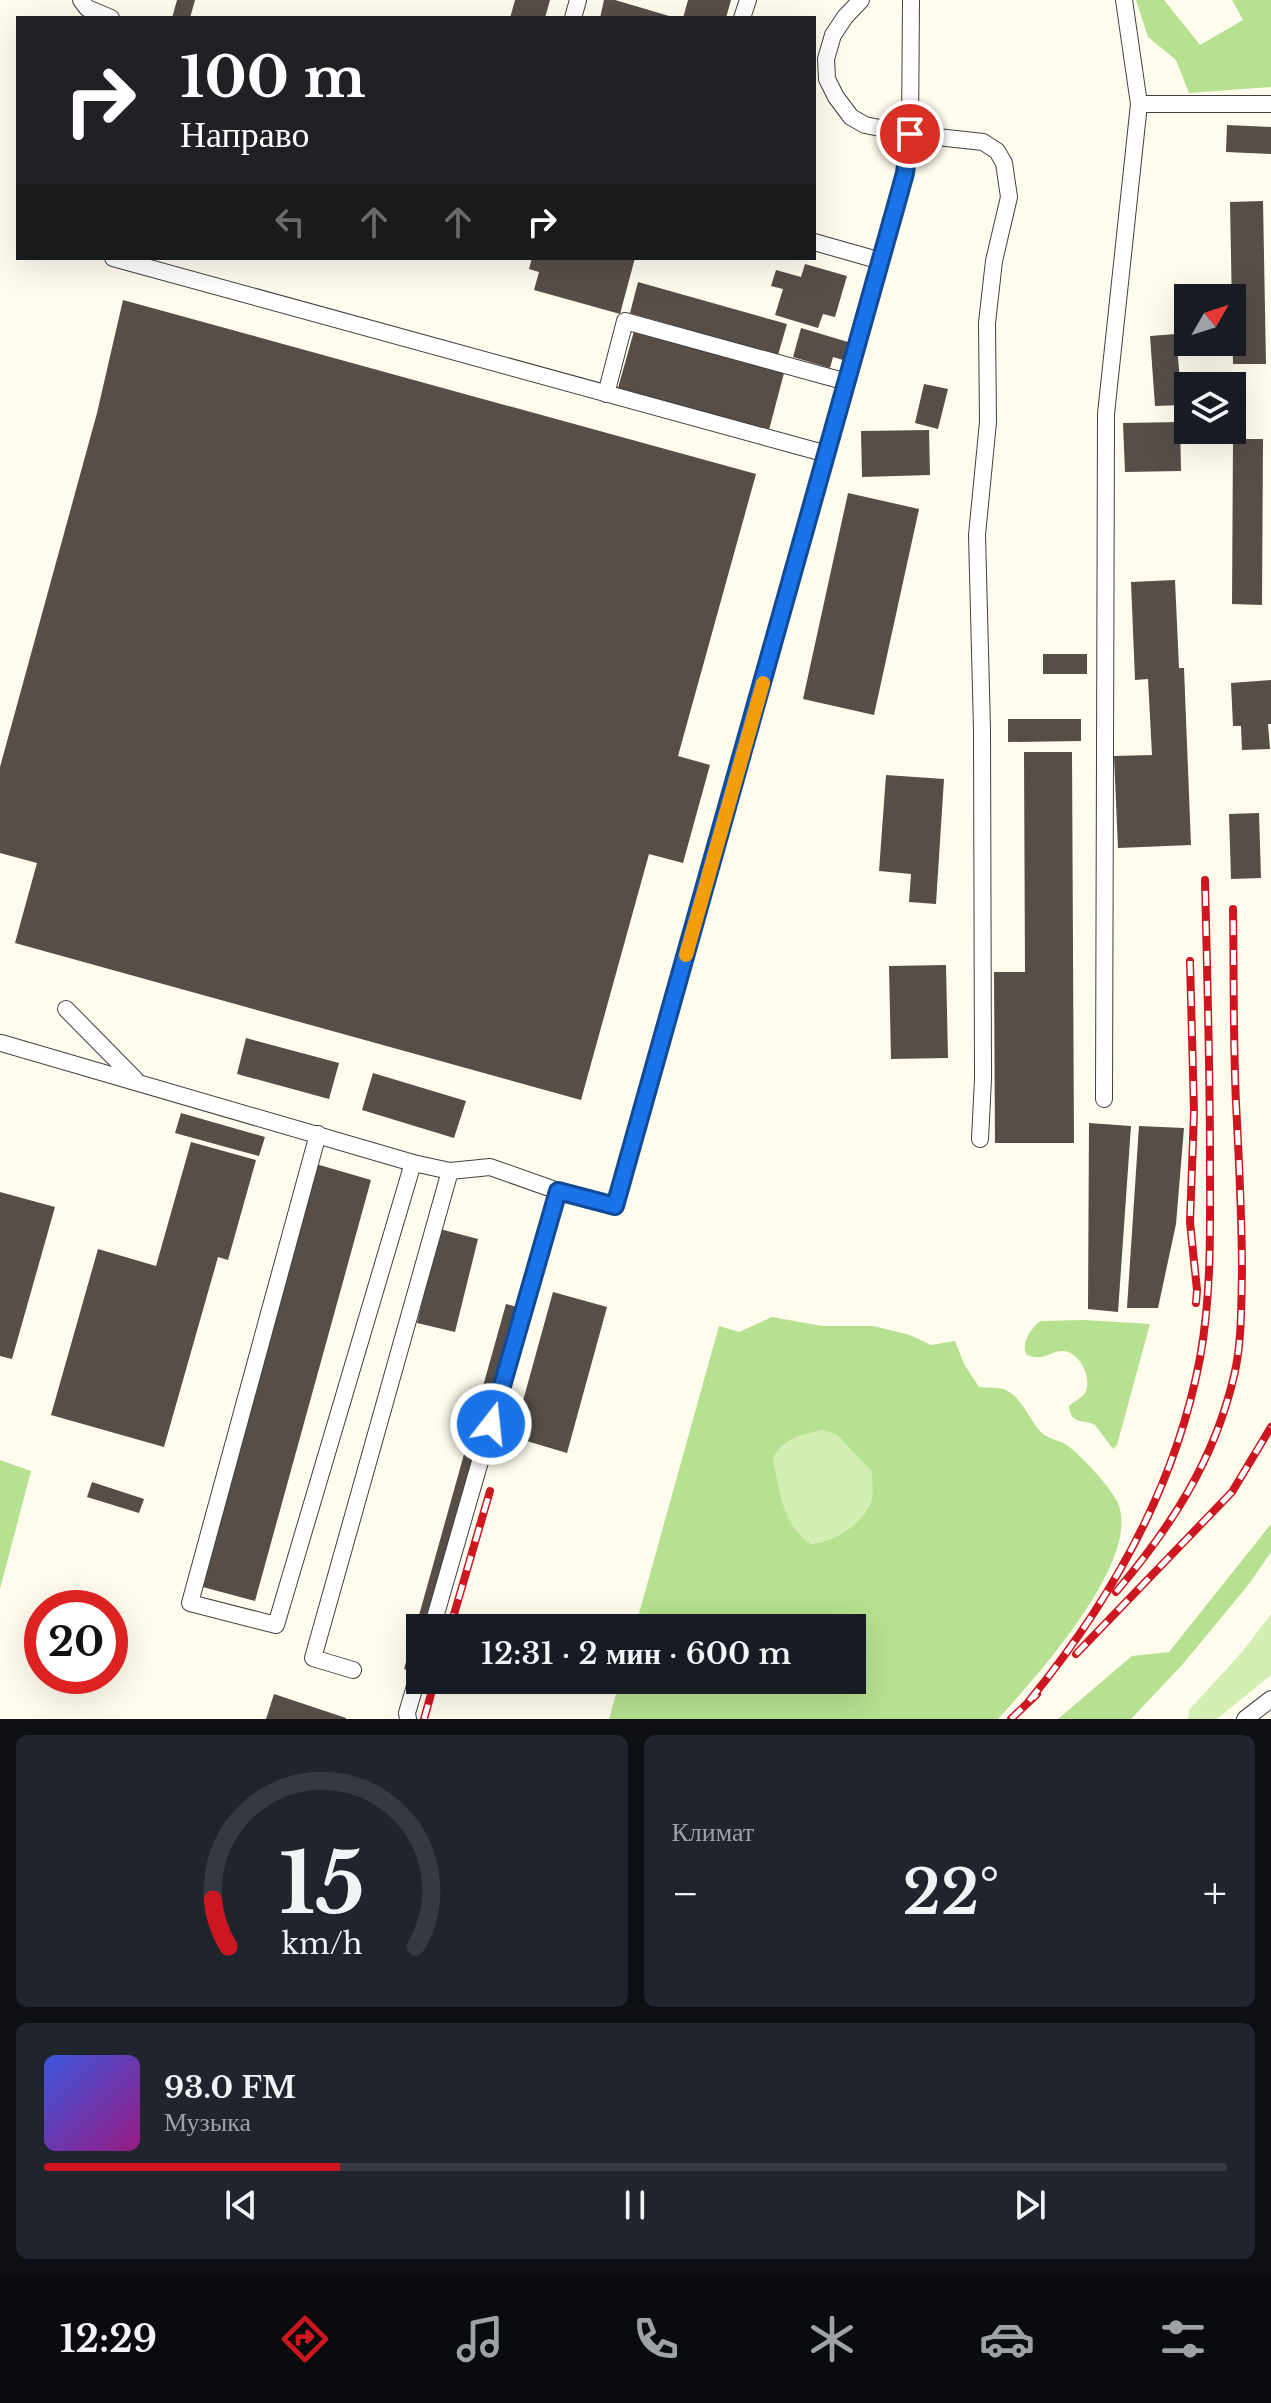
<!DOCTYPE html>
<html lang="ru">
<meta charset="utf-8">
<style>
body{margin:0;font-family:"Libre Baskerville",serif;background:#20242c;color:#f1f3f6;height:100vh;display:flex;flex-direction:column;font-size:30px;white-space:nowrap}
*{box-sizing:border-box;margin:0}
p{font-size:26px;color:#9ea1a6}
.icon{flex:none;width:44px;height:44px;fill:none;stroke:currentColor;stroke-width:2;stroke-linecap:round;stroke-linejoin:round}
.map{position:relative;height:1719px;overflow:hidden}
.side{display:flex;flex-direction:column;gap:16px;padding:16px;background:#0d0f14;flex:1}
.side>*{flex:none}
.hud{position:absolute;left:16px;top:16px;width:800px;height:244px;border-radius:0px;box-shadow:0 8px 32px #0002;background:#202124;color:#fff;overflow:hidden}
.needle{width:52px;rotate:51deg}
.buttons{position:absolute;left:1174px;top:284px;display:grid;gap:16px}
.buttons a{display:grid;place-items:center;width:72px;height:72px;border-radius:0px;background:#171b24;box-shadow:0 8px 32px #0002;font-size:40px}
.speed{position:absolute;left:24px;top:1590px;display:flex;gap:16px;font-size:40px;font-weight:700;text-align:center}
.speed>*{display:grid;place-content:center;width:104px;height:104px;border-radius:50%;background:#171b24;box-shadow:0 8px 32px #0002;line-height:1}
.speed .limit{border:12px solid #d22;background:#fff;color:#111}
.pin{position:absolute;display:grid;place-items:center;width:68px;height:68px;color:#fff;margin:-34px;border:4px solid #fff;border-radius:50%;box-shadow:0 2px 8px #0007}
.me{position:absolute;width:88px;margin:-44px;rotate:16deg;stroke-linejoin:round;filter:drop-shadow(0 0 6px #0008)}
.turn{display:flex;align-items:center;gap:28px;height:168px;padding:0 32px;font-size:36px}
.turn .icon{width:104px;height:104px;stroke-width:2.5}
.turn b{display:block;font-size:56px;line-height:68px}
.lanes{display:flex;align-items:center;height:76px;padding:0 32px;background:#0003;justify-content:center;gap:40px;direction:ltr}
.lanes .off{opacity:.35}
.big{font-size:60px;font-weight:600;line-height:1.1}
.side .widget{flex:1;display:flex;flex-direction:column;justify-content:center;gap:12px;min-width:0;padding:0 28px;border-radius:12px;background:#20242c}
.side .dial{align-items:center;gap:0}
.dial svg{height:208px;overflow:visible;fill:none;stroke:#363941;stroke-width:7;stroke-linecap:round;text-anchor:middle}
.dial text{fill:#f1f3f6;stroke:none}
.song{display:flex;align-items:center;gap:24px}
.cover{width:96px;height:96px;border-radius:12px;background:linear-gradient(135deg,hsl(230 70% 55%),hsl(310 70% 35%))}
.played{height:8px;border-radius:4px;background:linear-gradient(90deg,#cd1620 25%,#363941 25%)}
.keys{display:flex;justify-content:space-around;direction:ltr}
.heat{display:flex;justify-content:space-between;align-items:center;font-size:44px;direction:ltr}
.side .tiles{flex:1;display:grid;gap:16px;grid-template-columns:1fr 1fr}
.widget:last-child{grid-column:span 2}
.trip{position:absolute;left:406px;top:1614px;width:460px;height:80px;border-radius:0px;background:#171b24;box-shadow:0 8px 32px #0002;font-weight:600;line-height:80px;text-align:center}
.tab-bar{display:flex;height:128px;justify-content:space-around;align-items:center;background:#090b0e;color:#9ea1a6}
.tab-bar .icon{width:56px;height:56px}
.tab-bar .on{color:#cd1620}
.tab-bar b{font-size:36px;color:#f1f3f6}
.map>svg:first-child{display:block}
.green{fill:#d2eeb3}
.forest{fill:#b5e190;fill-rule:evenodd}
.building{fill:#574e48}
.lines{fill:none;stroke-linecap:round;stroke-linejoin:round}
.minor-casing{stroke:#404040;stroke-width:18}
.minor{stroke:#fff;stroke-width:16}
.rail-casing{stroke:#cd1620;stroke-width:8}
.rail{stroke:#fff;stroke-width:5;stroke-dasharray:15;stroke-linecap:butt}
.route-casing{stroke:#114b97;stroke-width:20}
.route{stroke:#1a73e8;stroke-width:14}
.slow{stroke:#f59e0b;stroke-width:14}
</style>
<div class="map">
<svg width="1271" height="1719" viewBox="0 0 1271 1719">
<rect width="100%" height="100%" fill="#fffcee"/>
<!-- green -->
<g class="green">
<path d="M824,1430L837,1435L872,1472C872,1480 873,1490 872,1498C866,1523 834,1542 811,1544C782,1525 780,1490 773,1459C784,1438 802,1434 824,1430Z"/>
<polygon points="1271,1614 1271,1675 1217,1719 1188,1719 1189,1710 1242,1652"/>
</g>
<!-- forest -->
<g class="forest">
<polygon points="1136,0 1164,0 1200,45 1243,20 1232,0 1271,0 1271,87 1189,93 1176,60 1148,37"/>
<path d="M772,1317L822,1326H873L910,1335L931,1345L955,1341L964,1364L979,1387C987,1388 996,1387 1003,1389C1021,1394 1030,1422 1043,1434C1049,1439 1059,1440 1065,1444C1079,1452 1111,1488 1118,1503C1142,1561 1035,1678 998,1719H609L620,1680H852V1628H635L719,1326L739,1332ZM824,1430L837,1435L872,1472C872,1480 873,1490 872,1498C866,1523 834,1542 811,1544C782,1525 780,1490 773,1459C783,1438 803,1434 824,1430Z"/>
<path d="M1085,1320L1150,1324L1117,1445L1113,1449L1095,1425C1084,1419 1070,1425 1069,1406C1073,1402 1082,1398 1085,1393C1093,1380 1080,1352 1064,1351C1050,1350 1046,1362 1027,1355C1020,1345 1031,1327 1041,1321Z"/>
<polygon points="0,1460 31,1471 0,1589"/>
<polygon points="1271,1524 1271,1552 1249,1584 1182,1665 1131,1719 1058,1719 1132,1656 1169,1652"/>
</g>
<!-- building -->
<g class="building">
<polygon points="177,0 195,0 190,18 172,18"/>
<polygon points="515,0 550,0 545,18 510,18"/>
<polygon points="604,0 615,0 676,18 600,18"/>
<polygon points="688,0 731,0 726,18 683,18"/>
<polygon points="1227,125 1271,127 1271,154 1226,152"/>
<polygon points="1263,201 1266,364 1233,364 1230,202"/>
<polygon points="532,258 635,258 620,314 534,290 539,272 529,269"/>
<polygon points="805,264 847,276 835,317 823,314 818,328 775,315 783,289 771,286 776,270 801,277"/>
<polygon points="638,282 787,324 778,355 630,313"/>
<polygon points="123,300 756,474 678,756 710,765 683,863 649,854 581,1100 15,943 37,863 0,853 0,767 97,413"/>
<polygon points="801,328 848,342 843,360 833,357 830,368 793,357"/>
<polygon points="634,331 784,373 769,430 618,388"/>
<polygon points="1176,334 1182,405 1155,406 1150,336"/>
<polygon points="924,384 948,389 938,429 915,423"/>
<polygon points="1180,422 1181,471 1125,472 1123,423"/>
<polygon points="929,430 930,475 862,477 861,431"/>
<polygon points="1233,439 1263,439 1262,605 1232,604"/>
<polygon points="848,493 919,509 874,715 803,699"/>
<polygon points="1175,580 1179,668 1184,668 1191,845 1118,848 1114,756 1152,755 1148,679 1135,680 1131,582"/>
<rect x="1043" y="654" width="44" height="20"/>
<polygon points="1271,680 1271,724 1268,724 1270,749 1242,750 1241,726 1233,726 1231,683"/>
<polygon points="1008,719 1081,719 1081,741 1008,742"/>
<polygon points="1024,752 1072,752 1074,1143 995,1143 994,972 1025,972"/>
<polygon points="886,775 944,779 936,904 909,902 911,874 879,871"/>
<polygon points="1259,813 1261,878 1231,879 1229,814"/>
<polygon points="946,965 948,1058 891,1059 889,966"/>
<polygon points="246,1038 339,1063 329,1099 237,1074"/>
<polygon points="373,1073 466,1101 454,1138 362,1110"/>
<polygon points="181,1113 265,1137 259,1156 175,1133"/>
<polygon points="1089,1123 1131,1126 1118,1312 1088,1309"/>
<polygon points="1139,1126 1184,1128 1176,1224 1158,1308 1127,1308"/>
<polygon points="191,1142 256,1160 228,1260 218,1257 164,1447 51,1415 98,1249 156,1266"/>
<polygon points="316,1164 371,1180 255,1601 199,1586"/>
<polygon points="0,1192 55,1207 12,1359 0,1356"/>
<polygon points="440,1229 478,1239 455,1332 417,1323"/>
<polygon points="553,1292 607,1307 567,1453 513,1437"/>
<polygon points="506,1304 517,1307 428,1628 420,1628 420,1656 416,1672 404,1669"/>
<polygon points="92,1482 144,1499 139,1513 87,1497"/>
<polygon points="274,1694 346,1718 346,1719 266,1719"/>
</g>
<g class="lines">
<defs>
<g id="minor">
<polyline points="81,0 87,8 111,18"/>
<polyline points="861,0 845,17 833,35 826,59 827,79 836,97 851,117 865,125 910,134 983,142 997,151 1004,163 1009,197 994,261 987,323 988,422 977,535 982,729 983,1079 980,1139"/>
<polyline points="573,18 578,0"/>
<polyline points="742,18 748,0"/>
<polyline points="1139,104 1271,104"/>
<polyline points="814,242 881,261"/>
<polyline points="113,258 827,454"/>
<polyline points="606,394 625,321 847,382"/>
<polyline points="66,1009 135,1079"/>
<polyline points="1,1043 413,1163 450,1171 490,1167 558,1191 615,1206 905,173 910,134 911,0"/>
<polyline points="1104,1099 1106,414 1139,104 1124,0"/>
<polyline points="318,1134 190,1603 276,1625 413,1163"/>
<polyline points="432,1628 558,1191"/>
<polyline points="353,1670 313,1658 450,1171"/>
<polyline points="408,1719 407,1713 420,1669"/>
<polyline points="1245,1719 1271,1699"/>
</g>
</defs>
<!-- minor casing -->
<use href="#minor" class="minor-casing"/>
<!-- minor -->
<use href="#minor" class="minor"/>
<defs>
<g id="rail">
<polyline points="1190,961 1194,1112 1190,1222 1197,1290 1196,1303"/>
<path d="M1116,1592C1171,1527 1214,1461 1234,1376C1242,1342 1241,1307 1242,1273C1242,1216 1239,1160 1236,1103C1233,1038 1234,973 1233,909"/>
<polyline points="450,1628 490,1491"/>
<polyline points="1076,1654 1232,1492 1271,1427"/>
<path d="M1029,1701C1111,1601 1176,1485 1200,1358C1212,1292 1210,1224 1210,1158C1210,1066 1207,973 1205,880"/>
<polyline points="424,1719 435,1680"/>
<polyline points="1011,1719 1037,1694"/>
</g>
</defs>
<!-- rail casing -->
<use href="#rail" class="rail-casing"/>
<!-- rail -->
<use href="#rail" class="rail"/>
</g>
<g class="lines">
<defs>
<polyline id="route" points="491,1424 558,1191 615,1206 897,202 905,173 910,134"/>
</defs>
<!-- route casing -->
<use href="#route" class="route-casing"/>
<!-- route -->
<use href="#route" class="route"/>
<!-- slow -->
<polyline class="slow" points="686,955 763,683"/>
</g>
</svg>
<div class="buttons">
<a><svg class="needle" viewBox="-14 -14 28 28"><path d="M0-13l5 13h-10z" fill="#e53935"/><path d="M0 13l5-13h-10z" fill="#9ea1a6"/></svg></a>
<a><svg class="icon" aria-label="layers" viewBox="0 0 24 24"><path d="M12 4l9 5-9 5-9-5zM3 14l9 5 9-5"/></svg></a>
</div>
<div class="speed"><div class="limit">20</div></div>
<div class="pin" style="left:910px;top:134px;background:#d93025"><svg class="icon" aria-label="arrive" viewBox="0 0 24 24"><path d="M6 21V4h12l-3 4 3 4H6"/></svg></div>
<svg class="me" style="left:491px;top:1424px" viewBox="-20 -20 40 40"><circle r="17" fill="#1a73e8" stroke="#fff" stroke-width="3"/><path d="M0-11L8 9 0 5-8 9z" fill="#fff"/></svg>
<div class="trip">12:31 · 2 мин · 600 m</div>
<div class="hud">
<div class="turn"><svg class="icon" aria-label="right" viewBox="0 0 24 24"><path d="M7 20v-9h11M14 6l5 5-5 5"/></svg><div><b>100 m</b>Направо</div></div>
<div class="lanes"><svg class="icon off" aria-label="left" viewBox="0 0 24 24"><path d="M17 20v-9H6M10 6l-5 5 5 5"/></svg><svg class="icon off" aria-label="ahead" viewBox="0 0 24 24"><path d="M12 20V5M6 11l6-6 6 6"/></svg><svg class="icon off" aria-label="ahead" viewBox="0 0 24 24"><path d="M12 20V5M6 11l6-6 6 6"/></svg><svg class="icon" aria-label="right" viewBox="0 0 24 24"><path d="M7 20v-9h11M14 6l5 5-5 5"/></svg></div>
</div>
</div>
<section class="side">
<div class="tiles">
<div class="widget dial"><svg viewBox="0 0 100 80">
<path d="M14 69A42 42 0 1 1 86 69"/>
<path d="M14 69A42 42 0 0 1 8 51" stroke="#cd1620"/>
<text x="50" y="56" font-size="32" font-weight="700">15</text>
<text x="50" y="72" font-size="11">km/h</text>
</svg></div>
<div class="widget"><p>Климат</p>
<div class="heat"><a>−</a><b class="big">22°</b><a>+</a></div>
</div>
<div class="widget">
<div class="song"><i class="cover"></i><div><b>93.0 FM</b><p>Музыка</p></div></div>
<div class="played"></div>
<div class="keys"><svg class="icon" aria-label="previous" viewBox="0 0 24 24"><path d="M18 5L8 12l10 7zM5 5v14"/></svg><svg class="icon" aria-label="pause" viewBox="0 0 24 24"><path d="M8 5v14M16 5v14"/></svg><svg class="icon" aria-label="next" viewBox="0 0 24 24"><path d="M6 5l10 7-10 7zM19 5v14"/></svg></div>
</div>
</div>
</section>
<nav class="tab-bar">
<b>12:29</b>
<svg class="icon on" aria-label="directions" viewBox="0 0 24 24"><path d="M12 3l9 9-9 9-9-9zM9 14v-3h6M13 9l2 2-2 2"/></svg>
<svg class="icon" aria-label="music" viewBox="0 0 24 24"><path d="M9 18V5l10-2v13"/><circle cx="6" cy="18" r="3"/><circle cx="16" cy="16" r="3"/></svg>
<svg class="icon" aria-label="phone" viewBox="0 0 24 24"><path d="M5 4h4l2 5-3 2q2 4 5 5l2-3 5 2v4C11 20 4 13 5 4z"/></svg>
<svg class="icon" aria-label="climate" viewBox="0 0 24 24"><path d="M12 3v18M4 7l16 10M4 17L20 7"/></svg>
<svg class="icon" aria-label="car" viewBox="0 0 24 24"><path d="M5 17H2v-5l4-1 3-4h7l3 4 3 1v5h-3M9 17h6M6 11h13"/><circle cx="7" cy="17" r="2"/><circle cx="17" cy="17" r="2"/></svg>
<svg class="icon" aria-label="filters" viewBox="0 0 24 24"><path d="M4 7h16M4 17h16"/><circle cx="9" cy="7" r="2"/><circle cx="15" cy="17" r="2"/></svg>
</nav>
